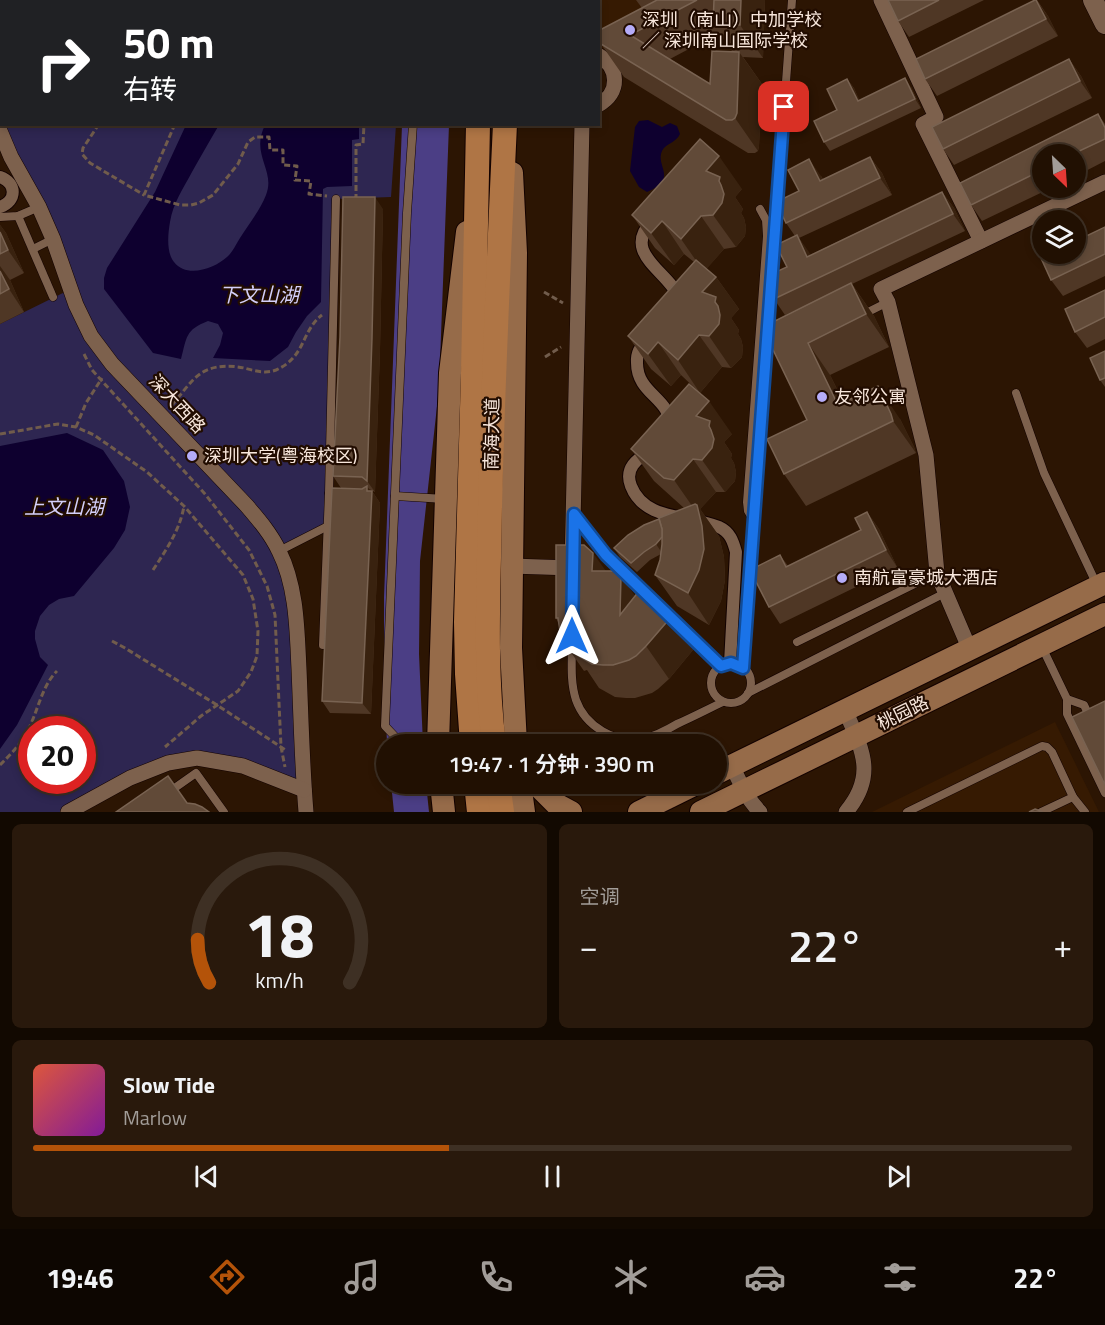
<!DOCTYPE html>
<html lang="zh">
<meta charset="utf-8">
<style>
body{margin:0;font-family:"Titillium Web","Noto Sans SC",sans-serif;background:#29190c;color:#f1f3f6;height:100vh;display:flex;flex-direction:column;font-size:22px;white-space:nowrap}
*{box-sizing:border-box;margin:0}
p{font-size:20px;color:#a29d99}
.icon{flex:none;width:33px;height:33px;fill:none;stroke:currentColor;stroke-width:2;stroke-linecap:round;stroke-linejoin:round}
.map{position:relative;height:812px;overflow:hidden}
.drawer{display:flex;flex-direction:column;gap:12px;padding:12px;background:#120901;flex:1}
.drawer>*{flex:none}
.hud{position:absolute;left:0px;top:0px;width:600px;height:126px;box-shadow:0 3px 9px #0003,0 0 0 2px #3e3024;background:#202124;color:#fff;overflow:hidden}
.needle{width:39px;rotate:155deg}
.controls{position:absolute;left:1032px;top:144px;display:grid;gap:12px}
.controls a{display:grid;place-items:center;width:54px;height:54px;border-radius:50%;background:#211002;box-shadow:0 3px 9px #0003,0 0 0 2px #3e3024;font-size:30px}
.speed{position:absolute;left:18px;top:716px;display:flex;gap:12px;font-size:30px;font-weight:700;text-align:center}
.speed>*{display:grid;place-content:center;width:78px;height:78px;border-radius:50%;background:#211002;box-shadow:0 3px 9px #0003,0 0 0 2px #3e3024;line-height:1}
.speed .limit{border:9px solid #d22;background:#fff;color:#111}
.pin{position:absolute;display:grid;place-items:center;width:51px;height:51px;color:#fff;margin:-26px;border-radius:12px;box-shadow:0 3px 9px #0006}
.me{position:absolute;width:66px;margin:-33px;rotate:0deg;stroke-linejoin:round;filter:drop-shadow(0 0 4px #0008)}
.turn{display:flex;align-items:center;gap:21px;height:126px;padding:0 24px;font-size:27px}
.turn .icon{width:78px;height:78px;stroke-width:2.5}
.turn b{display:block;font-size:42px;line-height:51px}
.big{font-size:45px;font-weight:600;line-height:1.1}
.drawer .tile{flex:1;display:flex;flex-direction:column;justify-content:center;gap:9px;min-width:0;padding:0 21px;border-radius:9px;background:#29190c}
.drawer .dial{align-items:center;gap:0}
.dial svg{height:156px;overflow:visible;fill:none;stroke:#3e3024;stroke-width:7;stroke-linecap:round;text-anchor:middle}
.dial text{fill:#f1f3f6;stroke:none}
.song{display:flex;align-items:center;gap:18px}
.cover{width:72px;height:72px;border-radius:9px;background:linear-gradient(135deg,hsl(10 70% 55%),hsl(290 70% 35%))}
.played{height:6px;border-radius:3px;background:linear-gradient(90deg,#b45309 40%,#3e3024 40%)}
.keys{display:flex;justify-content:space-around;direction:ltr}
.heat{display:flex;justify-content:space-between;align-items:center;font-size:33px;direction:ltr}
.drawer .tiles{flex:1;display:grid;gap:12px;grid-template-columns:1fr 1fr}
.tile:last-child{grid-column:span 2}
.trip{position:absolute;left:376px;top:734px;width:351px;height:60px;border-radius:30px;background:#211002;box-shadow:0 3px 9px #0003,0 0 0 2px #3e3024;font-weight:600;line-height:60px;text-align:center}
.dock{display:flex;height:96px;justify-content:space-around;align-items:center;background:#0d0601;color:#a29d99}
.dock .icon{width:42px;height:42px}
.dock .current{color:#b45309}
.dock b{font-size:27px;color:#f1f3f6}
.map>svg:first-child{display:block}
.built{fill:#361a02}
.green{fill:#2e2651;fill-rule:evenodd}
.forest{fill:#4b3e85}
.water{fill:#0e002f}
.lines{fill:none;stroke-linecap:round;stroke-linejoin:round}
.service-casing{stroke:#130200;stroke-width:9}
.pedestrian-casing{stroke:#130200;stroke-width:14}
.minor-casing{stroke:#130200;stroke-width:16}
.tertiary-casing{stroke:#130200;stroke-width:21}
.secondary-casing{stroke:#130200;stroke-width:24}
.primary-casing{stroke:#130200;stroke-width:26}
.path{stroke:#715c4c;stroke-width:3;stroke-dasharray:6 3;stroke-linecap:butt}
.service{stroke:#7d614d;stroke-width:8}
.pedestrian{stroke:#7d614d;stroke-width:12}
.minor{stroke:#7d614d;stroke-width:15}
.tertiary{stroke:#7d614d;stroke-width:20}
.secondary{stroke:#966b49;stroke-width:22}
.primary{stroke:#af7545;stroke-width:24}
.wall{fill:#4f3725;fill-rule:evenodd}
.shaded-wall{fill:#39220f}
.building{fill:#614a38;stroke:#796352;stroke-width:1.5}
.route-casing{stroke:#114b97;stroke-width:15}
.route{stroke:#1a73e8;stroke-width:10}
.poi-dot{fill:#b5acf8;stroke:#210c00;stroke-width:2}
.labels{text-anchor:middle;stroke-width:4.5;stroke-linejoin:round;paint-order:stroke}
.poi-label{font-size:18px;fill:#f8e7dc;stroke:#210c00;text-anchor:start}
.street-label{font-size:18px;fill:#f8e7dc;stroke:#210c00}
.water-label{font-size:20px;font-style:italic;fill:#d3cffa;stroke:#210c00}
</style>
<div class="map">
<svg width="1105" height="812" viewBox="0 0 1105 812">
<rect width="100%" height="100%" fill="#2c1503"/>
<!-- built -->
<g class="built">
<polygon points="598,0 722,0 599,59"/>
<polygon points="1055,722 1099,812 872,812"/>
</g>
<!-- green -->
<path class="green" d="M0,0H404V2H2V124L396,125L391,197L336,199L328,526L279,551L288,574L304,790L197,758L68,812H0V324L71,289L0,131ZM32,729H82V780H32Z"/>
<!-- forest -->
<g class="forest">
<polygon points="402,125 449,125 439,388 420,561 419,654 423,744 387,744 384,665 384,597"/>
<polygon points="391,783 426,783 429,812 394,812"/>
</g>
<!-- water -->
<g class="water">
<path d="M648,120L662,127L670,123L677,126L680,134C676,143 666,143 662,151C655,166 679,179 647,192L639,187L630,171L635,127L639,121Z"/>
<path d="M186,125H219C210,140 201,156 192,172C183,189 173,203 170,222C168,234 166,252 174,262C187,279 215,268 227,257C233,252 236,244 240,238C249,224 260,210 266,195C276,170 250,155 265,125H359V139L352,140V186L327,187L323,189L321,302L307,316L296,332L288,347L270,361L213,358L220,345L223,333L218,324L208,321C185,330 187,337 181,359L153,353L104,289V278L107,268L155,192Z"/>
<polygon points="67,433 103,450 124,481 130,507 125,530 114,548 74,596 59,599 49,605 40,616 35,631 35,639 40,657 48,665 17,725 0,749 0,446"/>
</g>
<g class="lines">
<defs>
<g id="service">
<polyline points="421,2 421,0"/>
<polyline points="336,199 329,493 342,494"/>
<polyline points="18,216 53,297"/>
<polyline points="0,217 18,216 39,207"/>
<polyline points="33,249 53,239"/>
<polyline points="862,315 888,302"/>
<polyline points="1016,393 1044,473 1097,585"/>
<polyline points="395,496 445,499"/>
<polyline points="575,515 606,555 721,666"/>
<polyline points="754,521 748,511 747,502 767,236 766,220 760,209"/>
<polyline points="279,551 328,526"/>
<polyline points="797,642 937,573"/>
<path d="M572,644C572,662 570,682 576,700C585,726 615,744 643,739C655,736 667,730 677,724C693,717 708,709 723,702"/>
<polyline points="323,645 329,493"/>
<polyline points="1042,647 1067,699 1067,714 1105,793"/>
<circle cx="731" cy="683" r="20"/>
<polyline points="743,668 792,0"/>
<polyline points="748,693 945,593"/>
<polyline points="1067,699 1084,705 1091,720"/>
<polyline points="401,743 385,726 407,213 413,124"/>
<polyline points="169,792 196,773 224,812"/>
<polyline points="907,812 1042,746 1047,747 1052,752 1073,797 1085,812"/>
<polyline points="1041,812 1073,797"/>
</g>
<g id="pedestrian">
<path d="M0,177C17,183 17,201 0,207"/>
<path d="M653,220C619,254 671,272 680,300"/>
<path d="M649,339C641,345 636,353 637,363C637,394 670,398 670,425"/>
<path d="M651,450C637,459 624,468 631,486C645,522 689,514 719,527C730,532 733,541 736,552L730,663"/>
</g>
<g id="minor">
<polyline points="881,0 936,117 923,124 981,241"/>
<path d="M598,55C619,67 621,93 598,105"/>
<path d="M0,131L11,157L39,207L53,239L76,305L91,336L112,364L247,506C259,520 271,534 279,551C297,587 297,630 299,669C301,716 302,764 306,812"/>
<polyline points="511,566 572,568 582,124"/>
<polyline points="970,650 937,573 926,455 888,302 881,289 1105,182"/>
<path d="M845,710C862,749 877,775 846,812"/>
<path d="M732,766C740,782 747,799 760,812"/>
<polyline points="68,812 130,778 168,763 197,758 243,766 304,790"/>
</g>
<polyline id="tertiary" points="1093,0 1105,24"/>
<g id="secondary">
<polyline points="512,173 516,253 511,648 516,744"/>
<polyline points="438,744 450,373 467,232"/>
<polyline points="717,773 1105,583"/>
<polyline points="441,783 444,812"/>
<polyline points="520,783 524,812"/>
<polyline points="535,783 556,804 571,812"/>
<polyline points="639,812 698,783"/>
<polyline points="701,812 1105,614"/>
</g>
<g id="primary">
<polyline points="481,2 481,0"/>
<polyline points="510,2 510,0"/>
<polyline points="472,744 467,674 466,622 473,373 478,124"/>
<path d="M494,744C484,666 489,586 490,507C493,379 499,252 505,124"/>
<polyline points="476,783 479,812"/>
<polyline points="498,783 502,812"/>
</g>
</defs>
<!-- service casing -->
<use href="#service" class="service-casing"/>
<!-- pedestrian casing -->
<use href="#pedestrian" class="pedestrian-casing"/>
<!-- minor casing -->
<use href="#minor" class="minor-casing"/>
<!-- tertiary casing -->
<use href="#tertiary" class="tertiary-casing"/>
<!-- secondary casing -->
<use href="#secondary" class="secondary-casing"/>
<!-- primary casing -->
<use href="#primary" class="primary-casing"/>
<!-- path -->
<g class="path">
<polyline points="64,0 65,2"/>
<polyline points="231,2 232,0"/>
<polyline points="378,2 378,0"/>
<polyline points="99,124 83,148 82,154 90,163 144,195"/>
<polyline points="175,124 144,195 180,205 191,205 199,203 213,195 238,164 248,142 255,137 269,137 270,150 283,150 283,165 297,166 295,180 311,181 309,194 327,196"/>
<polyline points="354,198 356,198 356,145 363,144 364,124"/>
<polyline points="544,292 563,303"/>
<polyline points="84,354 92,370 205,494 249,550 267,586 275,615 281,747 285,767"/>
<polyline points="545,357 561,347"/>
<path d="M172,405C179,397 191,380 200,374C212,365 230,365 244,368C255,371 266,374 276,370C306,357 301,331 322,315"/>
<polyline points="76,427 86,403 102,378"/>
<polyline points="0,434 58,424 76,427 94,435 147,472 184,506 243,575 253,599 258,631 257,656 251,672 238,691 201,716 165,747"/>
<path d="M153,570C166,550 180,530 184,506"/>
<polyline points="112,641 125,648 217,705 287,751"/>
<path d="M0,765C10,755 21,744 27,732C38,712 41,687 57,671"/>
<polyline points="576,788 578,783"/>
</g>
<!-- service -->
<use href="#service" class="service"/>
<!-- pedestrian -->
<use href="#pedestrian" class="pedestrian"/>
<!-- minor -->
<use href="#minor" class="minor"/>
<!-- tertiary -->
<use href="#tertiary" class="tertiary"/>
<!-- secondary -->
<use href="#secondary" class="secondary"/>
<!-- primary -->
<use href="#primary" class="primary"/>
</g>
<!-- wall -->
<g class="wall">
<path d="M636,0H765L763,58L743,57L762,84L759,146L758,151L755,153H748L624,77L601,44L642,8ZM719,33L732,51L710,84L670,59Z"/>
<polygon points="888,0 984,0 909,37 898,21"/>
<polygon points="1037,0 1048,16 1058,36 937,96 925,79"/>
<polygon points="1069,59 1081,76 1092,98 954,165 943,149"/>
<polygon points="847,79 854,88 859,100 911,87 921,108 830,151 824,142 837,110"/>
<polygon points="1098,114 1105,124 1105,161 1076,176 1076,154 1042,154 1042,188 1051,188 982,221 971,205"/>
<polygon points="870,157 882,173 892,195 799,238 810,255 942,192 954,208 965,231 852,284 874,316 889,347 830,375 844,403 900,419 914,447 916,453 806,506 784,474 807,420 771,323 807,305 785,315 774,299 787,267 795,236 786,223 821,176 823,179"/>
<polygon points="742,189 735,197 743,209 741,213 744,218 746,227 745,236 736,247 724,249 706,269 716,277 739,309 731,318 739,330 738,334 741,339 743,347 742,357 731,368 722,367 700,393 681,375 671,386 651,369 628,336 694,262 684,254 674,265 655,248 632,215"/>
<polygon points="383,209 380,350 375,492 369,489 370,491 372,491 380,503 371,714 330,713 322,701 362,489 363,489 341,488 333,476"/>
<polygon points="0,225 6,233 24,273 10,280 24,312 0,324"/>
<polygon points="1105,227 1105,276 1063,296 1051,280"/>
<polygon points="1105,290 1105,339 1087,348 1075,332"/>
<polygon points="1105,351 1105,387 1100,380"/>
<polygon points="732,434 724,442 732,454 731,458 734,463 736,472 735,481 725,492 716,492 700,509 719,536 724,557 725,580 721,601 709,625 677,606 655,575 660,560 661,554 650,560 637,572 620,557 614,548 684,508 654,481 631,449"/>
<polygon points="867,512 879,529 897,567 780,624 769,607 780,555 788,566 861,530"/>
<polygon points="606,571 635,596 693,650 669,679 658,689 652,693 635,698 626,698 615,697 599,688 587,670 584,671 561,638 558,622 556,618"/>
</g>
<!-- shaded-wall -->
<g class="shaded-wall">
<polygon points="741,0 765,0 763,58 740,25"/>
<polygon points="1036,0 1048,16 1058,36 1046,19"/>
<polygon points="739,52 762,84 759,146 758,151 735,118"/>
<polygon points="1069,59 1081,76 1092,98 1080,81"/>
<polygon points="905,78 911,87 921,108 915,99"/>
<polygon points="847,79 854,88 864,109 858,101"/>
<polygon points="719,156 742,189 735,197 743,209 741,213 744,218 746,227 745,236 736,247 713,215 706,171"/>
<polygon points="870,157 882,173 892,195 880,178"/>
<polygon points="809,159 821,176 831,197 820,181"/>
<polygon points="942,192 954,208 965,231 953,214"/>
<polygon points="375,197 383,209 380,350 375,492 367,481"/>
<polygon points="701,216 724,249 704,272 681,239"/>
<polygon points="662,221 684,254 674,265 651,233"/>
<polygon points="0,225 6,233 24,273 8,250 0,232"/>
<polygon points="797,235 809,252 819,273 807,257"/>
<polygon points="0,266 10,280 24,312 9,289 0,271"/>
<polygon points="716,277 739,309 731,318 739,330 738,334 741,339 743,347 742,357 731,368 709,336 702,292"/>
<polygon points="851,283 874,316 889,347 866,314"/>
<polygon points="699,335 722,367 700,393 678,360"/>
<polygon points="658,342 681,375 671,386 648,354"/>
<polygon points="808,343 830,375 861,438 838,405"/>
<polygon points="878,386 900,419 914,447 916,453 893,421"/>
<polygon points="709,401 732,434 724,442 732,454 731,458 734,463 736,472 735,481 725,492 702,460 696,416"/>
<polygon points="693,459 716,492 700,509 719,536 724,557 725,580 721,601 709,625 688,593 697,513 674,480"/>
<polygon points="367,486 372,493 372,491 380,503 371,714 362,703"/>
<polygon points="867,512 879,529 897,567 886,550"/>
<polygon points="667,532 662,553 656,544"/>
<polygon points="593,553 616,585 592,571"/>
<polygon points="621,576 644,609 620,615"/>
<polygon points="671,617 693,650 669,679 646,646"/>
</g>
<!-- building -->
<g class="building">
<polygon points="657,0 697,0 630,35 710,84 712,51 739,52 737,113 735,118 732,120 726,120 601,44 598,36 598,31"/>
<polygon points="714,0 741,0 740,25 713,24"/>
<polygon points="888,0 939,0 898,21"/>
<polygon points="1035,0 1036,0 1046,19 925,79 916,59"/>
<polygon points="1069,59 1080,81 943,149 932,127"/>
<polygon points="905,78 915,99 824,142 814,121 837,110 827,89 847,79 858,101"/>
<polygon points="1098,114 1105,128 1105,139 1073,154 1042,154 1042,170 971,205 960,183"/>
<polygon points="700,139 719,156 706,171 720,177 719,181 721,185 724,194 722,203 713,215 701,216 681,239 662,221 651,233 632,215"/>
<polygon points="870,157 880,178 786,223 776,202 799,191 788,170 809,159 820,181"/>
<polygon points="942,192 953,214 774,299 765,280 765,277 787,267 776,245 797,235 807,257"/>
<polygon points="343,197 375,197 372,338 367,481 362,477 333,476 340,337"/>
<polygon points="1105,227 1105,254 1051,280 1041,258 1049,254 1076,254 1076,241"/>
<polygon points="0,232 8,250 0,254"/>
<polygon points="696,260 716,277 702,292 716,297 715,302 718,306 720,315 719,324 709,336 699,335 678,360 658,342 648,354 628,336"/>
<polygon points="0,271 9,289 0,294"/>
<polygon points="851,283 866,314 808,343 838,405 878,386 891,414 893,421 784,474 767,439 807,420 761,325 766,323 771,323"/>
<polygon points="1105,290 1105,317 1075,332 1065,309"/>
<polygon points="1105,351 1105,378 1100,380 1090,358"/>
<polygon points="689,384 709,401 696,416 710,421 709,426 711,430 714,439 712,448 702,460 693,459 674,480 664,478 631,449"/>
<polygon points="367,486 367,491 372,491 362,703 322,701 332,488 362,489"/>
<polygon points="695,504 697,505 702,526 704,549 699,570 688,593 655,575 660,560 662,544 662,529 659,518"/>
<polygon points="867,512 886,550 769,607 750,570 780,555 786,567 861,530 855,518"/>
<polygon points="659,519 662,529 662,537 656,544 644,552 631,563 614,548 628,535 644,525"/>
<polygon points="556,545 584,545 593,553 592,571 615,571 621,576 620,615 639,591 671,617 646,646 636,656 629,660 613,665 603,665 592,664 577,655 565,637 561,638 558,618 556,618"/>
<polygon points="1105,701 1105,785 1072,717"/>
<polygon points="168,776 187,803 195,804 202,807 209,812 116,812"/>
<polygon points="1035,809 1043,812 1029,812"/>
</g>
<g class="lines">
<defs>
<polyline id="route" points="572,636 574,514 606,555 721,666 731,663 743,668 784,107"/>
</defs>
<!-- route casing -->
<use href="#route" class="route-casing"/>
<!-- route -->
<use href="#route" class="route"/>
</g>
<!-- markers -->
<g class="poi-dot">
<circle cx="630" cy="30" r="6"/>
<circle cx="822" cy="397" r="6"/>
<circle cx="192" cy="456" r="6"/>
<circle cx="842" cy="578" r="6"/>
</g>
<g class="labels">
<!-- poi labels -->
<g class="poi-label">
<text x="642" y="26">深圳（南山）中加学校<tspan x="642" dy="21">／ 深圳南山国际学校</tspan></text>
<text x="834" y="403">友邻公寓</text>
<text x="204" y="462">深圳大学(粤海校区)</text>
<text x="854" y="584">南航富豪城大酒店</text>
</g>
<!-- street labels -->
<g class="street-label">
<text transform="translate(177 404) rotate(47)" y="6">深大西路</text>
<text transform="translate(492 434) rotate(-89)" y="6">南海大道</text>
<text transform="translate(903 713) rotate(-26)" y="6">桃园路</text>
</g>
<!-- water labels -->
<g class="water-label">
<text x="259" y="302">下文山湖</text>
<text x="64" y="514">上文山湖</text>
</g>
</g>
</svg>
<div class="controls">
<a><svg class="needle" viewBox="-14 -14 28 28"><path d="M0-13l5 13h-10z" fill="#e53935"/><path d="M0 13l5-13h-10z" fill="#a29d99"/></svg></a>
<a><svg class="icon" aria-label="layers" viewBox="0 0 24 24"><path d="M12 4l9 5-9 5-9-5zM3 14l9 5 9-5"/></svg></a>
</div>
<div class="speed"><div class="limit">20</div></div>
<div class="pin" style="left:784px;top:107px;background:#d93025"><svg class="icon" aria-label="arrive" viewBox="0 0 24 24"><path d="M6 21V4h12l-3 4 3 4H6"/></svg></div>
<svg class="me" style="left:572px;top:636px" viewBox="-20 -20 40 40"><path d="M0-17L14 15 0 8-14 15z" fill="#1a73e8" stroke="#fff" stroke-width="4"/></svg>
<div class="trip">19:47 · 1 分钟 · 390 m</div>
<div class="hud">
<div class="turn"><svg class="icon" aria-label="right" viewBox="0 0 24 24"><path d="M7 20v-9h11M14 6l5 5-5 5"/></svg><div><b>50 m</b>右转</div></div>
</div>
</div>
<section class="drawer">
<div class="tiles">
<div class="tile dial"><svg viewBox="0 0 100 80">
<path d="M14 69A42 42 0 1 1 86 69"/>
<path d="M14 69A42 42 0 0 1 8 47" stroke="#b45309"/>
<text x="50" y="56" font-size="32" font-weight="700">18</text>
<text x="50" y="72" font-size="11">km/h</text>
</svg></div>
<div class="tile"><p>空调</p>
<div class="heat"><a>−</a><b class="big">22°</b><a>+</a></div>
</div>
<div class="tile">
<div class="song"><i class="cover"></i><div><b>Slow Tide</b><p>Marlow</p></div></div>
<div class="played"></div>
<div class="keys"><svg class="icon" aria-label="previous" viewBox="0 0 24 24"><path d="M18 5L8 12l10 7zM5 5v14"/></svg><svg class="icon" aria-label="pause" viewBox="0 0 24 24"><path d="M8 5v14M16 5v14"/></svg><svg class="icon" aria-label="next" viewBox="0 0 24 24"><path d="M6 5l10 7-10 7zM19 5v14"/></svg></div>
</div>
</div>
</section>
<nav class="dock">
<b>19:46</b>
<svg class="icon current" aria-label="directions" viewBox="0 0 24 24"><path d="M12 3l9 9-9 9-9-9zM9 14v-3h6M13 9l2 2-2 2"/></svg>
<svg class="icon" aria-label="music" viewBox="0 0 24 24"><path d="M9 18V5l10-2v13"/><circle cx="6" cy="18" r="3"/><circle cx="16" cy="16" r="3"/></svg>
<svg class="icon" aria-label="phone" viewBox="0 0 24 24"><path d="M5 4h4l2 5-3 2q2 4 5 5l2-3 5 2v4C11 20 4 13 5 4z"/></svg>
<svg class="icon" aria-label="climate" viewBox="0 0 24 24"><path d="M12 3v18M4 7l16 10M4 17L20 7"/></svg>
<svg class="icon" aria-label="car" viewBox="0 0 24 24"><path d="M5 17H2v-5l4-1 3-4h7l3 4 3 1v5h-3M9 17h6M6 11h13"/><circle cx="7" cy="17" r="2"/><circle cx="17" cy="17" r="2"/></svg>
<svg class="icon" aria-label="filters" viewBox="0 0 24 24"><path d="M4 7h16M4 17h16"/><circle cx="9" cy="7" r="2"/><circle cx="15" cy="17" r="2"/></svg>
<b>22°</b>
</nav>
